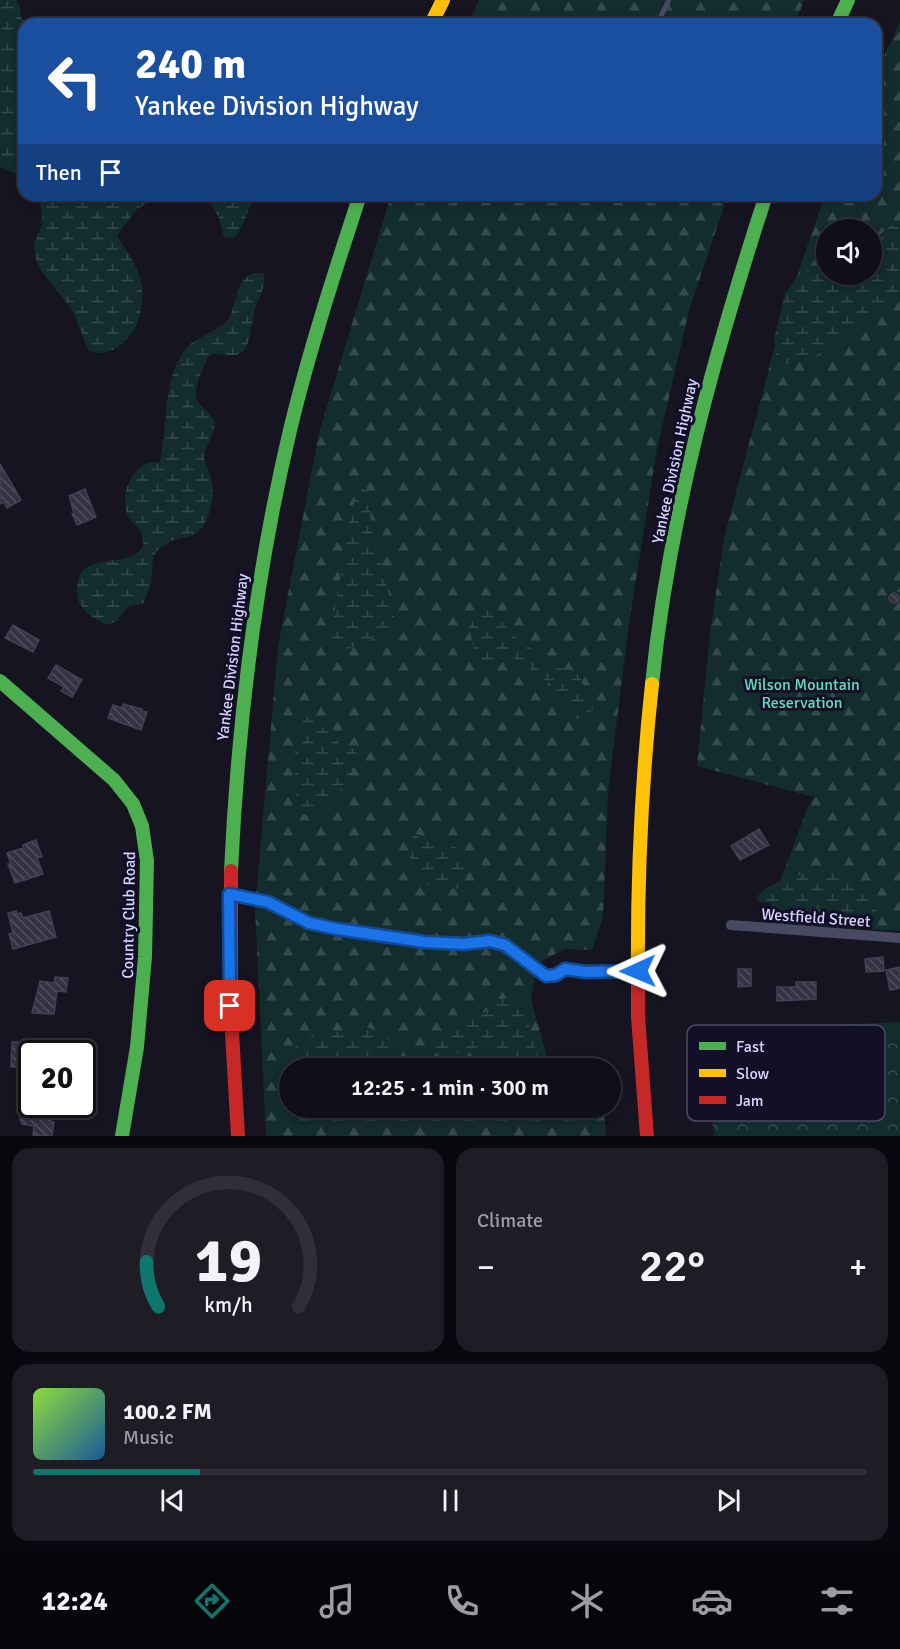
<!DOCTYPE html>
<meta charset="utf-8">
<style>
body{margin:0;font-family:Signika,sans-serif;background:#1e1d26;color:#f1f3f6;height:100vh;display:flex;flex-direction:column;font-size:22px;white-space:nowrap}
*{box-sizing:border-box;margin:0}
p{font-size:20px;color:#9c9ca2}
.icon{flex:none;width:33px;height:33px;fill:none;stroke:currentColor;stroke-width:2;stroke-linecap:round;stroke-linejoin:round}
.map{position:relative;height:1136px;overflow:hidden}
.sheet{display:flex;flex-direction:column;gap:12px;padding:12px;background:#09080e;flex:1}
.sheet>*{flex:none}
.banner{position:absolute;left:18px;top:18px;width:864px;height:183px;border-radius:18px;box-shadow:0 3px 9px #0003,0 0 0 2px #302f38;background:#1a4fa0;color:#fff;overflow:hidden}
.buttons{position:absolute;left:816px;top:219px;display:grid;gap:12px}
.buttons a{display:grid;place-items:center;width:66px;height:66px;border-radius:50%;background:#100f19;box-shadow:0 3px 9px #0003,0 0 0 2px #302f38;font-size:30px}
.speed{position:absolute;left:18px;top:1040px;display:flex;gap:12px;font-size:30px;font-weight:700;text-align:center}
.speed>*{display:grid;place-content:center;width:78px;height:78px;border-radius:50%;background:#100f19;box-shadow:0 3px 9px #0003,0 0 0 2px #302f38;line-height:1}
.speed .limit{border:3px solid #111;border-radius:9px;background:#fff;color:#111}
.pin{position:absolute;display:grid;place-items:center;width:51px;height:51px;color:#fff;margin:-26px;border-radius:12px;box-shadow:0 3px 9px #0006}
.me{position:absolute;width:66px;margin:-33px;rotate:269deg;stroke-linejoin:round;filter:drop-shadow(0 0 4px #0008)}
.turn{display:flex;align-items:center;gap:21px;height:126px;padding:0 18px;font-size:27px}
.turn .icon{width:78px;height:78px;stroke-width:2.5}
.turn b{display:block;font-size:42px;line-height:51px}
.then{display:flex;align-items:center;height:57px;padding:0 18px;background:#0003;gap:12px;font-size:22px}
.big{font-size:45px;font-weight:600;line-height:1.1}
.sheet .widget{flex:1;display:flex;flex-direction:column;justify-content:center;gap:9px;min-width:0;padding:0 21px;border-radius:18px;background:#1e1d26}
.sheet .dial{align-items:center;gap:0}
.dial svg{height:156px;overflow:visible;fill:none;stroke:#302f38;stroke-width:7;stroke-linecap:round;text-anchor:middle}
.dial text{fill:#f1f3f6;stroke:none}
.song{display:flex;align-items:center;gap:18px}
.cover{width:72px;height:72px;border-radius:9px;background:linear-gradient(135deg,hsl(90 70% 55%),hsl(210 70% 35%))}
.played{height:6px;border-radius:3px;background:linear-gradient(90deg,#0f766e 20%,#302f38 20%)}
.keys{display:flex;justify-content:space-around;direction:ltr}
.heat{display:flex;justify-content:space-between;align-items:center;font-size:33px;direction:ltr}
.sheet .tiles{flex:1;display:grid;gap:12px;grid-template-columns:1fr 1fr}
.widget:last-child{grid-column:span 2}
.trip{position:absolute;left:279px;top:1058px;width:342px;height:60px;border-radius:30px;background:#100f19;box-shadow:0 3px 9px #0003,0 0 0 2px #302f38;font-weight:600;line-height:60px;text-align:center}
.dock{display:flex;height:96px;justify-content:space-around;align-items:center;background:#06060a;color:#9c9ca2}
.dock .icon{width:42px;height:42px}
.dock .on{color:#0f766e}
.dock b{font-size:27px;color:#f1f3f6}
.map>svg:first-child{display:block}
.forest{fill:url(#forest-firs);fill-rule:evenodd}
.wetland{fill:url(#wetland-marsh)}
.park{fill:url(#park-crowns)}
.building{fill:url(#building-back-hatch);stroke:#433f54;stroke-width:1.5}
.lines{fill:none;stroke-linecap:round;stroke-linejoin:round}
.path{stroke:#44505f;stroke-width:2;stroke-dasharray:3 4.5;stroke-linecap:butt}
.lane{stroke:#4a4962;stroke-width:5}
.street{stroke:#4a4962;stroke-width:10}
.fast{stroke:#4caf50;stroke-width:14}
.slow{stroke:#ffc107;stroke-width:14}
.jam{stroke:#c62828;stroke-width:14}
.route-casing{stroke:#114b97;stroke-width:15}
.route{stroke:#1a73e8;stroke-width:10}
.labels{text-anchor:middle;stroke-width:6;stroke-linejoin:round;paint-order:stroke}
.street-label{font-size:16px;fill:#d9d4ff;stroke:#130f26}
.park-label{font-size:16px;fill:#5fe0c0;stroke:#130f26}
.key{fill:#130f26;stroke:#4e4a67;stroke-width:1.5}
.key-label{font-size:16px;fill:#d9d4ff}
</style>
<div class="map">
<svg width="900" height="1136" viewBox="0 0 900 1136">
<defs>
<pattern id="forest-firs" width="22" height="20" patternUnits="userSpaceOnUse" patternTransform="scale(1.5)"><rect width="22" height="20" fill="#132c2d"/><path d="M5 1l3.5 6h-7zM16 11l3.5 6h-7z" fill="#354a4c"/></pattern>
<pattern id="wetland-marsh" width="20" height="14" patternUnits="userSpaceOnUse" patternTransform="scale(1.5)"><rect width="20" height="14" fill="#132c2d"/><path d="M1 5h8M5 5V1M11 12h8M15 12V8" fill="none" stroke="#354a4c"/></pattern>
<pattern id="park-crowns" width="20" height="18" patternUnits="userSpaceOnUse" patternTransform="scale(1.5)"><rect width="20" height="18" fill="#132c2d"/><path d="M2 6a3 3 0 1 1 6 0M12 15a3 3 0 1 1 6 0" fill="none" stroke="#354a4c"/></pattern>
<pattern id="building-back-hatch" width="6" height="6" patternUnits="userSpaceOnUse" patternTransform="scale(1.5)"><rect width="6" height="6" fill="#343243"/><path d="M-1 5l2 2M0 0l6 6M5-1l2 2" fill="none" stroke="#514f5f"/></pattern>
</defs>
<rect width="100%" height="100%" fill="#161421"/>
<!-- forest -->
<g class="forest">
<polygon points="479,0 804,0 795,24 468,24"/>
<path d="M900,22V931L764,924L807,809L814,797L697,766L710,633L724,538L782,319L825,195H876V73ZM826,230H872V274H826Z"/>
<polygon points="391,195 728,195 690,307 657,449 629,623 608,792 603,917 592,950 564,949 537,964 531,999 550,1068 290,1068 290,1107 592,1107 604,1112 606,1136 266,1136 255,908 278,647 319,433"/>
</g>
<!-- wetland -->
<g class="wetland">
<polygon points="0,0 16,0 20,7 21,18 24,20 45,24 24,24 24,177 0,167"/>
<path d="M39,195H161L137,209L117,235C125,250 138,265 141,282C144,293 141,313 137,324C130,341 107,361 88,350L73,311L40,269L35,257L34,244L41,228L42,218Z"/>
<polygon points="180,195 255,195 239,232 234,238 224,237 219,218 211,204"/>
<polygon points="900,222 900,298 891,306 870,314 841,343 802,362 786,364 777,358 774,339 785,293 800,273 826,262 826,274 872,274 872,241 889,227"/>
<path d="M253,273H263C265,278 265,276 264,282C263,292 258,300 255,309C252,319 251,348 241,353C231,359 219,351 209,356C203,367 190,393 199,404C204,409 212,414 214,421C217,434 205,444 204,457C204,462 208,468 210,474C213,483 214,496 211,506C200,551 181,528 158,550C150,558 153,570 151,581C150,588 146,596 144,603L127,607L117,621L107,625C93,619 77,608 77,592C77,545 127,573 143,546C144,524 132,528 127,514C121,498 129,471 146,464C149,462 156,463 160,462C168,426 162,383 184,351C193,337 222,330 228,320C238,303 233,283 253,273Z"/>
<polygon points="367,487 374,545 383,569 395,622 387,633 348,649 334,651 331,633 351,509 361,488"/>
<polygon points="489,608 497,614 512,635 533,650 546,666 571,670 579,675 593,707 588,718 578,720 563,705 551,685 523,662 513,658 480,662 476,660 468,621 477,612"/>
<path d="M306,716L332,734L339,743L354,749L359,756C355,771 330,809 315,814C311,816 305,814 301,814C291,792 292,736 306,716Z"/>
<path d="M416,834L455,847L469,864L466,878L459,888C453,889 445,891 439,890C419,886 407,859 408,841Z"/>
<path d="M832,869L863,885L879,915L878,925L843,926L805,910L790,905L759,902L756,898C772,878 807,872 832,869Z"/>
<polygon points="511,997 518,1000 529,1025 540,1068 524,1068 478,1047 445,1056 436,1053 433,1048 448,1029 485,1012 495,1000"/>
<path d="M367,1027L384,1035L392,1044C392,1050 389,1053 384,1055L352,1057L341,1068H290L289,1072L281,1067C283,1053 317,1029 331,1030C336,1030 339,1033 344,1035Z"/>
</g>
<!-- park -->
<polygon class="park" points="900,1022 900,1136 714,1136 704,1034 796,1027"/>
<!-- building -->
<g class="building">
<polygon points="0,464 21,500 7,508 4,502 0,504"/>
<polygon points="85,489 96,517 77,525 72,514 74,513 69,496"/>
<circle cx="894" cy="598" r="5"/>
<polygon points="13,625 39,640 33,652 5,638"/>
<polygon points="56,665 82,680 72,697 61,691 64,687 48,678"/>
<polygon points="123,704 142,709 141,711 147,712 141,730 108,718 113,705 122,708"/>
<polygon points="759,829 769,845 740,860 731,846"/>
<polygon points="36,840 42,857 37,858 43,874 15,883 8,864 11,864 7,853 23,848 23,845"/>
<polygon points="16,911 17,914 21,913 23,918 49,911 56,937 13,949 9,934 13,933 8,913"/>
<polygon points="883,957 884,971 866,972 865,959"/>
<polygon points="900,967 900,988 890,990 886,970"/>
<polygon points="738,969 751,969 751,986 738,987"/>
<polygon points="55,977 68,978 66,992 57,991 54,1014 32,1013 40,981 54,983"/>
<polygon points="796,982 816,982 816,999 777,1001 777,987 796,987"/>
<polygon points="12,1042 33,1043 32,1067 11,1067"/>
<polygon points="25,1104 54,1104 51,1122 54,1122 52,1136 33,1136 34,1126 22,1124 20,1119 23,1106 25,1106"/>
</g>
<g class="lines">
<!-- path -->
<polyline class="path" points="898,592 900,586"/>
<!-- lane -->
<g class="lane">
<polyline points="657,24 669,0"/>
<polyline points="234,895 268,902 309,923 337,929 425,942 464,944 490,941 505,945 546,976 556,975 565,969 586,972 633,971"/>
</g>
<!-- street -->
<polyline class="street" points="731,925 900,938"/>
<!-- fast -->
<g class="fast">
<polyline points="837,24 848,0"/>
<polyline points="0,681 114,780 133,804 142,826 147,861 145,957 137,1047 122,1136"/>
<path d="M652,684C669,516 714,355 766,195"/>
<path d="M231,871C238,721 256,572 291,426C310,348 335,271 360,195"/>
</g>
<!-- slow -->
<g class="slow">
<polyline points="431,24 443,0"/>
<path d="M638,984C637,883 641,786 652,684"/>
</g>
<!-- jam -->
<g class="jam">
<polyline points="231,871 231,1015 238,1136"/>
<polyline points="638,984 638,1017 647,1136"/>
</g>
</g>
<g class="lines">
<defs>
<polyline id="route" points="230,1006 229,894 268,902 309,923 337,929 425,942 464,944 490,941 505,945 546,976 556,975 565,969 586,972 638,971"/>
</defs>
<!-- route casing -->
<use href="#route" class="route-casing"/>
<!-- route -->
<use href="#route" class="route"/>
</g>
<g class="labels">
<!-- street labels -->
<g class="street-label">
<text transform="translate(674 461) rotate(-78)" y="6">Yankee Division Highway</text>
<text transform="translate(232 657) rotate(-83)" y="6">Yankee Division Highway</text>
<text transform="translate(128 915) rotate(-89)" y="6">Country Club Road</text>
<text transform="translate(816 917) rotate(4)" y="6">Westfield Street</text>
</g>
<!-- park labels -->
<g class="park-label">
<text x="802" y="690">Wilson Mountain<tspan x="802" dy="18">Reservation</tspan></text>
</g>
</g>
<!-- legend -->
<rect x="687" y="1025" width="198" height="96" rx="9" class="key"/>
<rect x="699" y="1042" width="27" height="8" fill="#4caf50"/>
<rect x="699" y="1069" width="27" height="8" fill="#ffc107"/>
<rect x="699" y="1096" width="27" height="8" fill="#c62828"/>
<g class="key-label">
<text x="736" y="1052">Fast</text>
<text x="736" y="1079">Slow</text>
<text x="736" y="1106">Jam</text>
</g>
</svg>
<div class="buttons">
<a><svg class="icon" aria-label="sound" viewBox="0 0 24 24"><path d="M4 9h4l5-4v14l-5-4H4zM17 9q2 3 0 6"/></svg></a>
</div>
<div class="speed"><div class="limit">20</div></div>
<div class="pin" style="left:230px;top:1006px;background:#d93025"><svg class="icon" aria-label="arrive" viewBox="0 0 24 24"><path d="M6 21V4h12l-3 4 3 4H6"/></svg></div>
<svg class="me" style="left:638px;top:971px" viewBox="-20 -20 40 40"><path d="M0-17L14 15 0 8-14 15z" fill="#1a73e8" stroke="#fff" stroke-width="4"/></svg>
<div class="trip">12:25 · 1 min · 300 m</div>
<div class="banner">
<div class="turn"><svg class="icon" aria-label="left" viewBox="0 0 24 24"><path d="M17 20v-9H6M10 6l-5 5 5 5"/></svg><div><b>240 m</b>Yankee Division Highway</div></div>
<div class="then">Then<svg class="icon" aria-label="arrive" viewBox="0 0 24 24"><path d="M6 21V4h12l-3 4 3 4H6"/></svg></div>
</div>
</div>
<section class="sheet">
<div class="tiles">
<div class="widget dial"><svg viewBox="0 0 100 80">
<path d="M14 69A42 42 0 1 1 86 69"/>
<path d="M14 69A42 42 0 0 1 8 46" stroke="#0f766e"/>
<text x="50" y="56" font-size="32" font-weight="700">19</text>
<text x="50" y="72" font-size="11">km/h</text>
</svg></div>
<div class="widget"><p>Climate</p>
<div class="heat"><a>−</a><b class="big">22°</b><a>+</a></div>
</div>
<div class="widget">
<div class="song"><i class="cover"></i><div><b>100.2 FM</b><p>Music</p></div></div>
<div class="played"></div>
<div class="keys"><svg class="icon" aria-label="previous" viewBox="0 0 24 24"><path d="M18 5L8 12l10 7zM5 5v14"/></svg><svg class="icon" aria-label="pause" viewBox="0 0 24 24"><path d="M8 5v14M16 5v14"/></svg><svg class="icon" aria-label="next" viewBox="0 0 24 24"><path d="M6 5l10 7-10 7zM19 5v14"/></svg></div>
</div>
</div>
</section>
<nav class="dock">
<b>12:24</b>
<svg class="icon on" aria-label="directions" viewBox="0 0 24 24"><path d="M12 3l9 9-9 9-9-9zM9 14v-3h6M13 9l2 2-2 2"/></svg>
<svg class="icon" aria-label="music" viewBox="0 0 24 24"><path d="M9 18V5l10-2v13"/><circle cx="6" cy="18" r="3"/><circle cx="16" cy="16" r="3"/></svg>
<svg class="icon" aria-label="phone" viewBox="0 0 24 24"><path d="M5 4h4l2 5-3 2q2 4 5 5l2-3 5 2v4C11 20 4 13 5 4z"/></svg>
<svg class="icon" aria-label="climate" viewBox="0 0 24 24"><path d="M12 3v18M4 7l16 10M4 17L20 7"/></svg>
<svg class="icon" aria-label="car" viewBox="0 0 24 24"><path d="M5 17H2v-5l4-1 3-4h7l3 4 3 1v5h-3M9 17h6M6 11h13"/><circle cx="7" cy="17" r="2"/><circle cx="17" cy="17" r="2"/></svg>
<svg class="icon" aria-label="filters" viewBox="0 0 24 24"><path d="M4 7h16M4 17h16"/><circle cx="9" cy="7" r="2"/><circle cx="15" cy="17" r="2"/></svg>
</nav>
